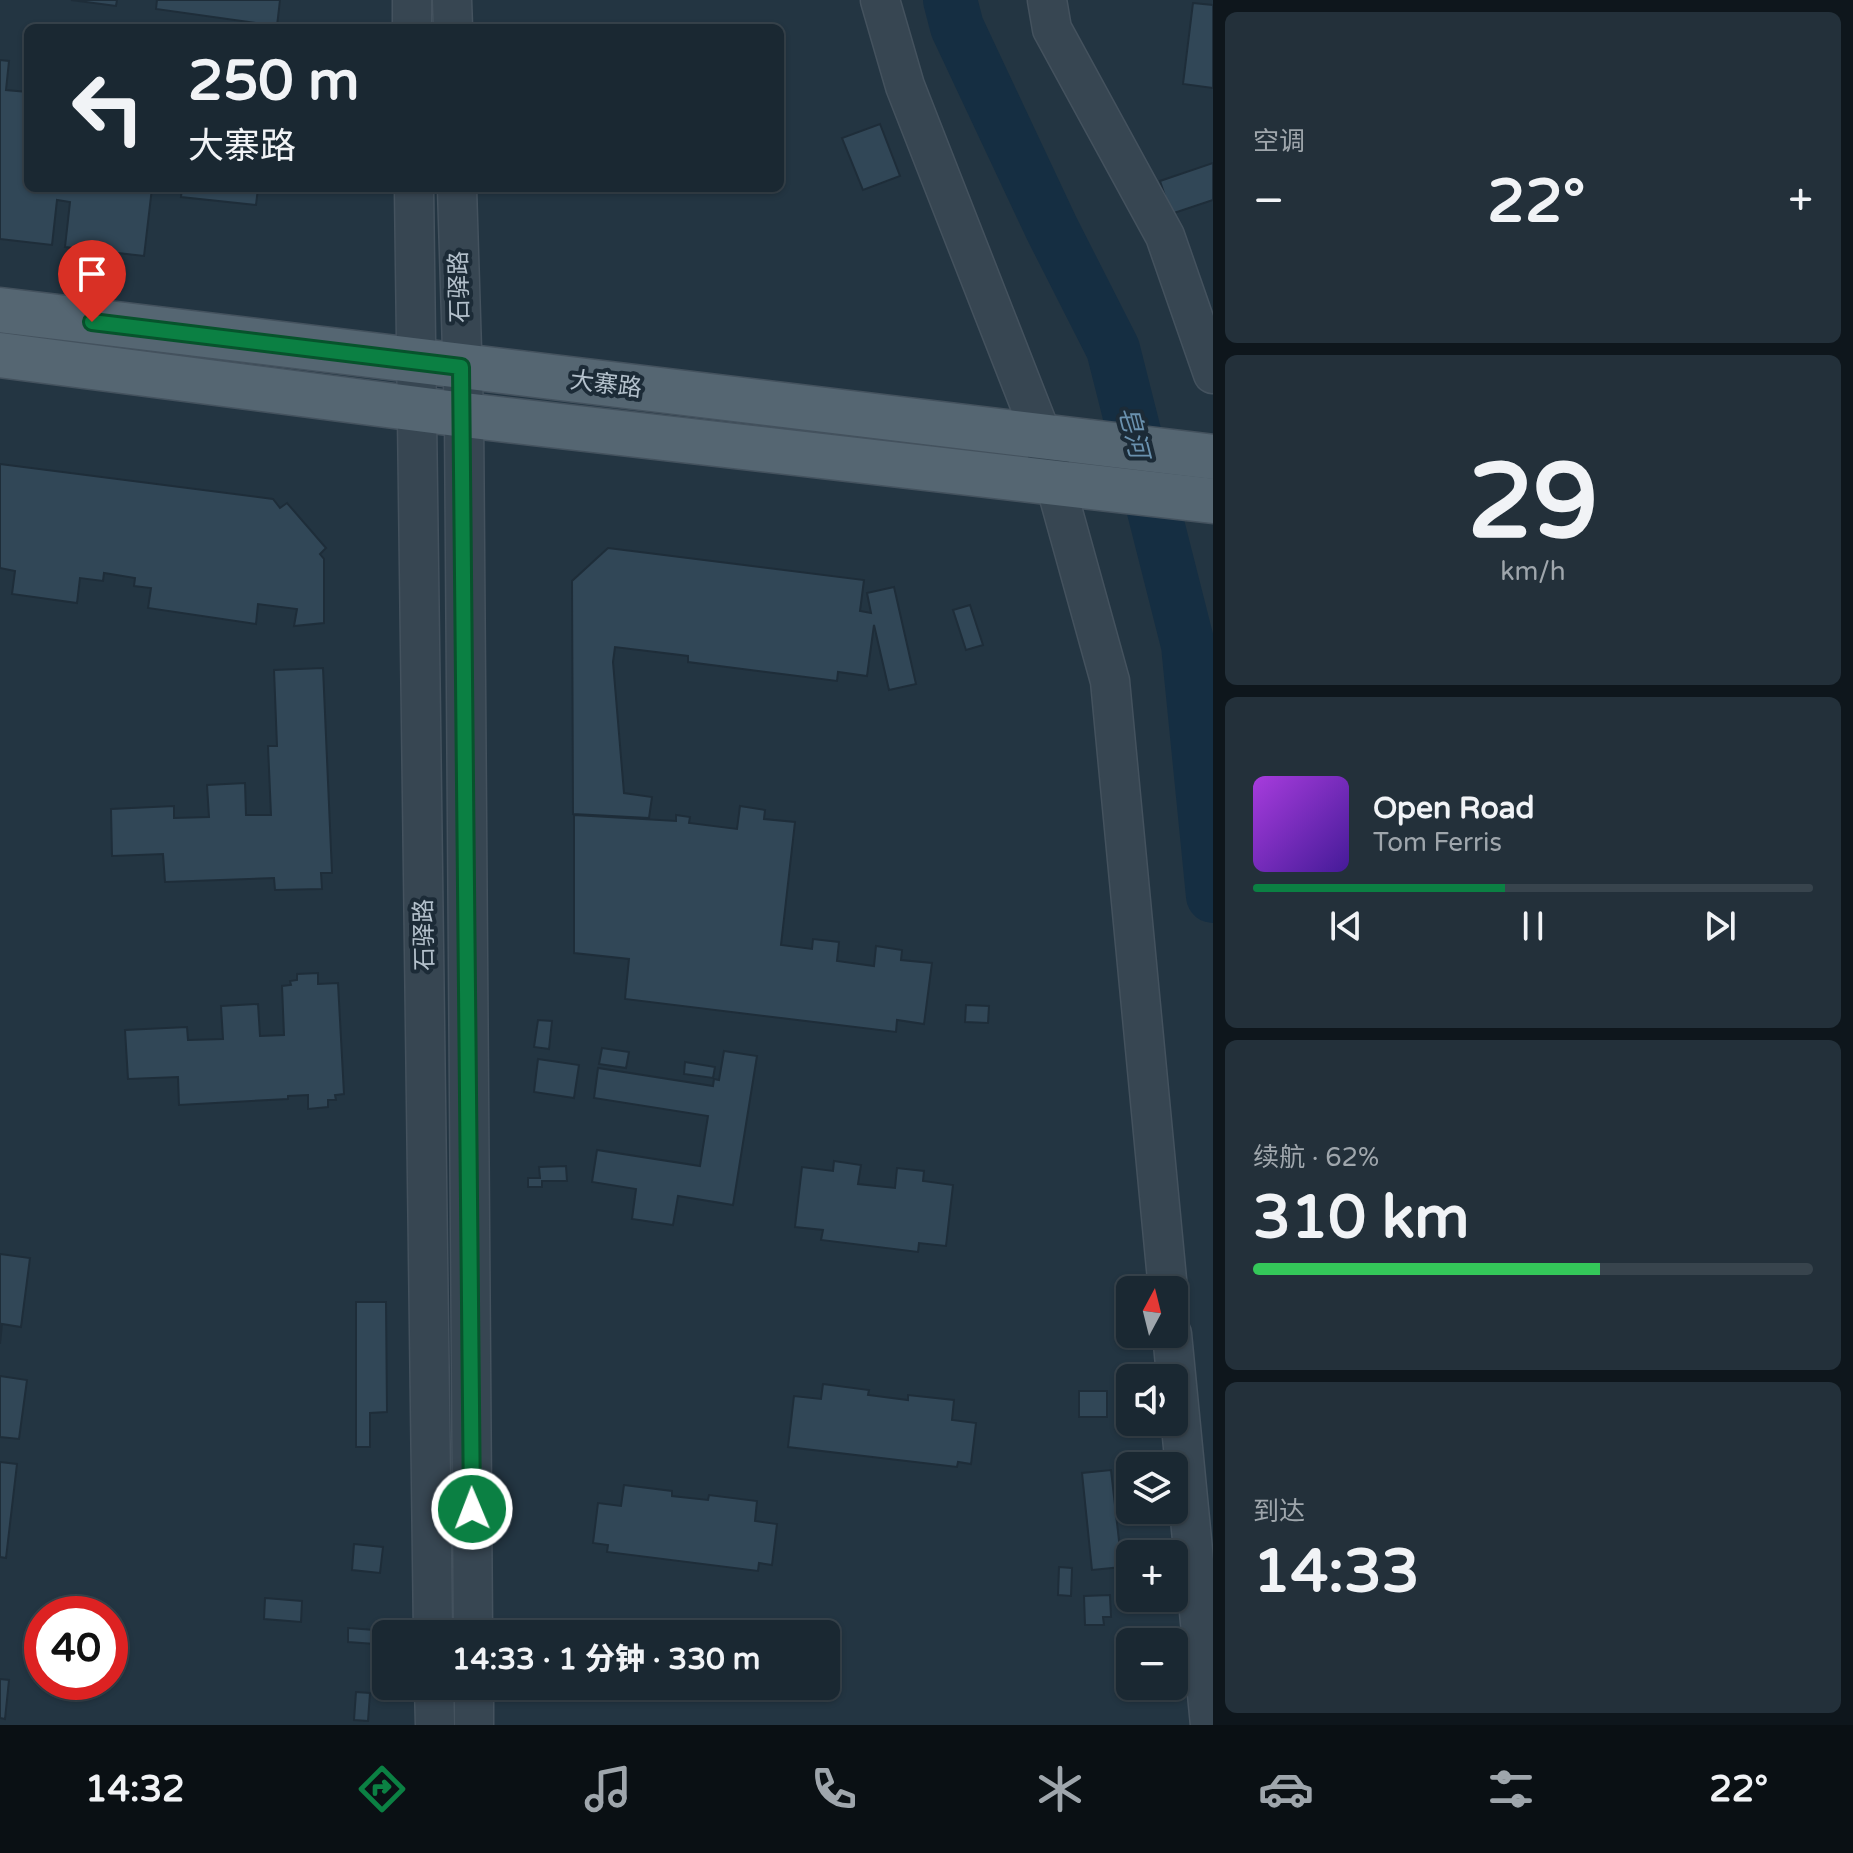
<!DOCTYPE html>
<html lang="zh">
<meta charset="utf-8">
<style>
body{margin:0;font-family:"Varela Round","Noto Sans SC",sans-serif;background:#23303a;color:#f1f3f6;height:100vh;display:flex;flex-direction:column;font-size:30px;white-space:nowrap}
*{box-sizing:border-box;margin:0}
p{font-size:26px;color:#9fa6ac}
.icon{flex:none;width:44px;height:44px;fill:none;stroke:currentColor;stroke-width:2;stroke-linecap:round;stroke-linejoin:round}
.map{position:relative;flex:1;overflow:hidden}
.details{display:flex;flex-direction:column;gap:12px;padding:12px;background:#0e161c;width:640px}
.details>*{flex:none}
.top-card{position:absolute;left:24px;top:24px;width:760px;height:168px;border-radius:12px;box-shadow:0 2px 6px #0004,0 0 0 2px #38444d;background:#1a2832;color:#f1f3f6;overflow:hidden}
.needle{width:52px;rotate:7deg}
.controls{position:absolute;left:1116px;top:1276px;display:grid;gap:16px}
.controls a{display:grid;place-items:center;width:72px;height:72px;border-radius:12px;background:#1a2832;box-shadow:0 2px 6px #0004,0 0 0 2px #38444d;font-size:40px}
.speed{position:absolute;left:24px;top:1596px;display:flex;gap:16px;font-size:40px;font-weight:700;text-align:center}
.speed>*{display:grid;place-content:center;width:104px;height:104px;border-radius:50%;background:#1a2832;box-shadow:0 2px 6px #0004,0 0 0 2px #38444d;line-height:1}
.speed .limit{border:12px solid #d22;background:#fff;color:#111}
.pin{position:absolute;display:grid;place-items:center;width:68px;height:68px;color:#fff;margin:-82px -34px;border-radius:50% 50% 50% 0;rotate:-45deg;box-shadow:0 0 8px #0007}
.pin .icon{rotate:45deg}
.me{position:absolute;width:88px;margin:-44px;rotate:359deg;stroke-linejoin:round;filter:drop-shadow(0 0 6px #0008)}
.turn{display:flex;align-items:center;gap:28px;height:168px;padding:0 32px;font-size:36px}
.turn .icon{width:104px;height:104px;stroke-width:2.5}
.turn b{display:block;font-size:56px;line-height:68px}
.big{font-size:60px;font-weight:800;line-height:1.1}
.details .tile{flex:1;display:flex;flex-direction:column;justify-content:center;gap:12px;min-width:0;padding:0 28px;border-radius:12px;background:#23303a}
.details .dial{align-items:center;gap:0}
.dial b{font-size:104px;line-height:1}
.song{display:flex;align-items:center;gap:24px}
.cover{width:96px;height:96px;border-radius:12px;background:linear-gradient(135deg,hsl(280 70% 55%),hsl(260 70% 35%))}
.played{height:8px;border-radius:4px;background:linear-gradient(90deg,#0b8043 45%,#38444d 45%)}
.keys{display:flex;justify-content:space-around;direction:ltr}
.heat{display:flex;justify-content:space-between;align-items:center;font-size:44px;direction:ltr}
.charge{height:12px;border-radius:6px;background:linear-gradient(90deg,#34c759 62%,#38444d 0)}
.trip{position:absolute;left:372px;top:1620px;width:468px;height:80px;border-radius:12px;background:#1a2832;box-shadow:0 2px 6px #0004,0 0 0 2px #38444d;font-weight:800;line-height:80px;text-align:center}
.dock{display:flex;height:128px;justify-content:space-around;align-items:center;background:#0a1014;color:#9fa6ac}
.dock .icon{width:56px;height:56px}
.dock .selected{color:#0b8043}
.dock b{font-size:36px;color:#f1f3f6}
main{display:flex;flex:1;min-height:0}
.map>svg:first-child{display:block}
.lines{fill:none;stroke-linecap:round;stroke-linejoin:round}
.river{stroke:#152e42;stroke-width:54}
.building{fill:#314757;stroke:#1e2d39;stroke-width:2}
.minor-casing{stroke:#44525e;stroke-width:41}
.major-casing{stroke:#44525e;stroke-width:47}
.minor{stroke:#374652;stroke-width:38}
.major{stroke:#556672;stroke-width:44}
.route-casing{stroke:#07532c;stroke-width:20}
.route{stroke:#0b8043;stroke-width:14}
.labels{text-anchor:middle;stroke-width:8;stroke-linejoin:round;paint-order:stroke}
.street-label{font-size:24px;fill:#b4c1cc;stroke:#1c2b37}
.water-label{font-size:26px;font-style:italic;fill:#6a91ae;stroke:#1c2b37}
</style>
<main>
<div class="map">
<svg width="1213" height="1725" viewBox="0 0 1213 1725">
<rect width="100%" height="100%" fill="#233542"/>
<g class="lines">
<!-- river -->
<polyline class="river" points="950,0 957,27 1052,229 1113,349 1188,645 1213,896"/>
</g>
<!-- building -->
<g class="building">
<polygon points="71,0 117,0 116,6"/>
<polygon points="157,0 280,0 277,26 156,9"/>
<polygon points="1193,3 1213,5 1213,88 1183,84"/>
<polygon points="0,60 9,61 6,90 28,92 28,188 152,188 144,256 65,247 70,202 57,200 52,245 0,239"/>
<polygon points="880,124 900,176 863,190 842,138"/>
<polygon points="1213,163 1213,200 1171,214 1160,181"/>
<polygon points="182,188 258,188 256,205 181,197"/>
<polygon points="0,464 273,499 280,508 287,503 326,548 320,554 324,559 324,623 294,626 297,609 258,604 256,624 148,608 151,588 134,586 135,578 104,573 103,581 80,578 77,603 12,594 15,571 0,568"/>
<polygon points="608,548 864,580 860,611 871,613 867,593 894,587 916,684 889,690 874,625 867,676 838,672 837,681 688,662 688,656 615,647 613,662 624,793 652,797 649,818 573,814 572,581"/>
<polygon points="970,605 983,645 966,650 953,610"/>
<polygon points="323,668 332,873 321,873 322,889 275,890 274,878 165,882 163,854 112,856 111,809 174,806 174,818 209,817 207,785 245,783 246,815 271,815 268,746 277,746 274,670"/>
<polygon points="740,806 765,810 764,819 795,822 781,945 812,949 813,939 839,942 837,961 874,966 876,946 902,950 901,960 932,963 924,1024 897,1020 896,1032 625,999 629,959 574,953 574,815 676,821 676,815 690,817 689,823 737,829"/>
<polygon points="318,973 318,984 338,983 344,1094 335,1095 336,1100 328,1100 328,1107 308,1109 308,1095 288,1096 288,1099 179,1105 178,1077 128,1079 125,1030 187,1027 188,1040 223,1039 221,1006 258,1004 260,1036 284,1035 282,986 291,985 290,981 297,980 297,974"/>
<polygon points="966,1005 989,1006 988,1023 965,1022"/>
<polygon points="538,1020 552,1021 549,1049 534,1047"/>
<polygon points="602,1048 629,1052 626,1068 599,1064"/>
<polygon points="724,1051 757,1056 733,1205 678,1196 673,1225 632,1219 636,1189 592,1182 597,1150 700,1166 708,1116 594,1098 598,1068 713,1086 714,1079 719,1080"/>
<polygon points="538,1059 579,1065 574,1098 534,1092"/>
<polygon points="685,1062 715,1067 713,1078 684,1074"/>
<polygon points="834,1161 861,1165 858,1184 895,1188 897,1168 924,1171 923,1181 953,1185 946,1246 919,1243 918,1252 821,1240 823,1230 795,1227 802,1167 833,1171"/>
<polygon points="566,1166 567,1181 542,1181 542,1187 528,1187 528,1178 540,1178 539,1167"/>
<polygon points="0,1254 30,1258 21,1327 2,1324 0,1344"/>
<polygon points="356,1302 386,1302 387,1412 370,1413 370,1447 356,1447"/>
<polygon points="0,1376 27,1380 19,1439 0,1437"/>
<polygon points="823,1384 869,1390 868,1395 908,1400 908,1395 954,1400 952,1420 976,1423 971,1464 958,1462 957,1467 788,1447 794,1396 821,1399"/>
<rect x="1079" y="1391" width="28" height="26"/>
<polygon points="0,1462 17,1464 6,1558 0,1557"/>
<polygon points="1111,1470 1122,1567 1092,1570 1082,1473"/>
<polygon points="624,1485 672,1491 672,1496 708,1500 709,1495 757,1501 755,1521 777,1524 772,1565 759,1563 758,1571 607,1552 608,1545 593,1543 598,1503 621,1506"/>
<polygon points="354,1544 383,1547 380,1573 352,1570"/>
<polygon points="1059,1567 1072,1568 1071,1596 1058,1595"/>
<polygon points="1110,1595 1111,1617 1103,1617 1104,1625 1085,1625 1084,1596"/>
<polygon points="265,1598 302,1601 301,1622 264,1619"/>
<polygon points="348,1628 375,1630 375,1644 348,1642"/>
<polygon points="0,1679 9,1680 5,1719 0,1718"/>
<polygon points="356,1692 370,1693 368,1721 354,1720"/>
</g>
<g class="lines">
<defs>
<g id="minor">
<polyline points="412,0 412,28"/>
<polyline points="452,0 453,28"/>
<polyline points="880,0 905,86 1042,436 1110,681 1168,1290"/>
<polyline points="1047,0 1052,29 1165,236 1213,374"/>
<polyline points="414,188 433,1634"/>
<polyline points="457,188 464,415 473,1634"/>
<polyline points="1172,1334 1210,1725"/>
<polyline points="434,1686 435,1725"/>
<polyline points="474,1686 474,1725"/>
</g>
<g id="major">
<polyline points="0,310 1213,457"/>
<polyline points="0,355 464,415 1213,501"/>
</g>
</defs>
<!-- minor casing -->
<use href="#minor" class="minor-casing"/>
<!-- major casing -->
<use href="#major" class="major-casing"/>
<!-- minor -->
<use href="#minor" class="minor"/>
<!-- major -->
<use href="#major" class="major"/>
</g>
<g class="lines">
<defs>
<polyline id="route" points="92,322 461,367 472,1509"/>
</defs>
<!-- route casing -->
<use href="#route" class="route-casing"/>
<!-- route -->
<use href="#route" class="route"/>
</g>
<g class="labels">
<!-- street labels -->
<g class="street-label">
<text transform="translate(459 287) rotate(-91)" y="8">石驿路</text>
<text transform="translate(606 384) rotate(7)" y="8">大寨路</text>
<text transform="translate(424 935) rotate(-91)" y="8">石驿路</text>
</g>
<!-- water labels -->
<g class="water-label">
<text transform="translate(1134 432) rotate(76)" y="9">皂河</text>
</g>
</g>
</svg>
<div class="controls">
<a><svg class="needle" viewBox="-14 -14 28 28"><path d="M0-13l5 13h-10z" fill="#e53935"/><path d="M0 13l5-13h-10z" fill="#9fa6ac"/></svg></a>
<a><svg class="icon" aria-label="sound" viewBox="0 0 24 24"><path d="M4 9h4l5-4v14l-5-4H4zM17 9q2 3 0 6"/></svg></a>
<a><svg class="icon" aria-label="layers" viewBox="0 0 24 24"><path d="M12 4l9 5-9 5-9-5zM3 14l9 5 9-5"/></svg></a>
<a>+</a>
<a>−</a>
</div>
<div class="speed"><div class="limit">40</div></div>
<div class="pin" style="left:92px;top:322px;background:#d93025"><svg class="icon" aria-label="arrive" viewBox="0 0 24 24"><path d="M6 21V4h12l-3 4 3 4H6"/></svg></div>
<svg class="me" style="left:472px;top:1509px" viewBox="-20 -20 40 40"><circle r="17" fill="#0b8043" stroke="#fff" stroke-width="3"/><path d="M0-11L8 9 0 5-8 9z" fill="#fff"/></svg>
<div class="trip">14:33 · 1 分钟 · 330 m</div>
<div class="top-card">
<div class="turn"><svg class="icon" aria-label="left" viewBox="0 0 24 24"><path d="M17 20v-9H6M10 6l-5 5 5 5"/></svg><div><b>250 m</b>大寨路</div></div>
</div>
</div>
<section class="details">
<div class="tile"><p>空调</p>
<div class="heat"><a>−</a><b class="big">22°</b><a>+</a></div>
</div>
<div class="tile dial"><b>29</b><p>km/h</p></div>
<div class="tile">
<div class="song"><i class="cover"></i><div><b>Open Road</b><p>Tom Ferris</p></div></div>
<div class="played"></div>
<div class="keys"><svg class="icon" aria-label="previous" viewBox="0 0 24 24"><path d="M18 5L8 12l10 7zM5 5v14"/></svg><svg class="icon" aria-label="pause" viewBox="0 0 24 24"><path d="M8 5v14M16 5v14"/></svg><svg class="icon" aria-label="next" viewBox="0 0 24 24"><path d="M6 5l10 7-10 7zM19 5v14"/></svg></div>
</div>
<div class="tile"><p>续航 · 62%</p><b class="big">310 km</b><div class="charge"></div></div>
<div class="tile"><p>到达</p><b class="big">14:33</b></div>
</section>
</main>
<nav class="dock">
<b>14:32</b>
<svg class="icon selected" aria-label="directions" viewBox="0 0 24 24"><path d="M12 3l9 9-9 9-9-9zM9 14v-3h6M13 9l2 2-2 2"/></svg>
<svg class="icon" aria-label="music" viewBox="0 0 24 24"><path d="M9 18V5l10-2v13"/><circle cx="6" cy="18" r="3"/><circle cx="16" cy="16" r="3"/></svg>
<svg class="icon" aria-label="phone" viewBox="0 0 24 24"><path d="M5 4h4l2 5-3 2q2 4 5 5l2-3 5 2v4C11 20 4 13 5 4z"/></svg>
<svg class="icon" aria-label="climate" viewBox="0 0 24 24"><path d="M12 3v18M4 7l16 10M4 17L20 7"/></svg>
<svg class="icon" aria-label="car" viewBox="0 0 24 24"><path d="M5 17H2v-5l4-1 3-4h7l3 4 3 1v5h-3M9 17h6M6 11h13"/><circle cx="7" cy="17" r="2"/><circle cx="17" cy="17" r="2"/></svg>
<svg class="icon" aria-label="filters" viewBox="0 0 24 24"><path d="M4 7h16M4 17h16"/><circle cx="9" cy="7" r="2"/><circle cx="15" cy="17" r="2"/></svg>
<b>22°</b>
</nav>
